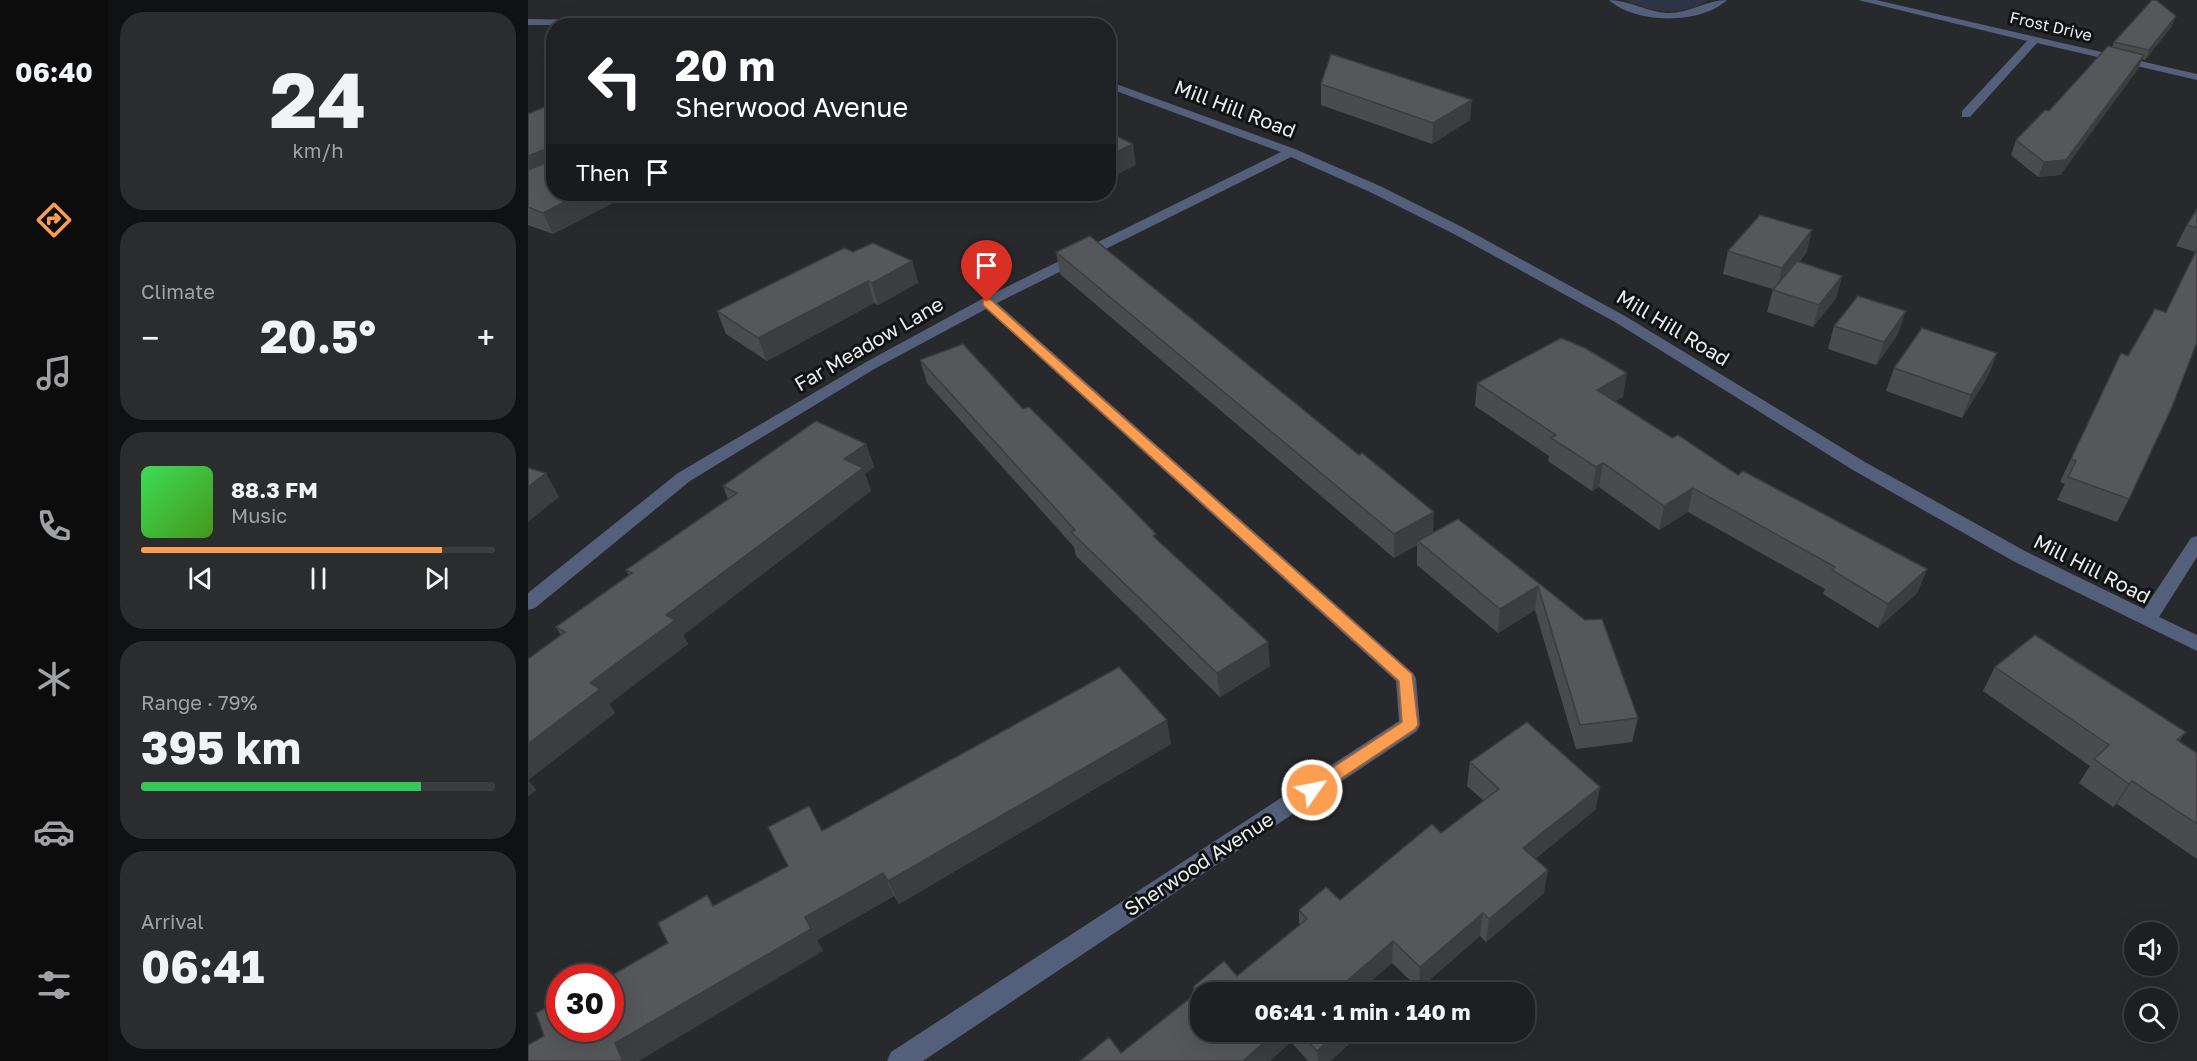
<!DOCTYPE html>
<meta charset="utf-8">
<style>
body{margin:0;font-family:"Golos Text",sans-serif;background:#2b2c2e;color:#f1f3f6;height:100vh;display:flex;flex-direction:column;font-size:22px;white-space:nowrap}
*{box-sizing:border-box;margin:0}
p{font-size:20px;color:#a1a2a5}
.icon{flex:none;width:33px;height:33px;fill:none;stroke:currentColor;stroke-width:2;stroke-linecap:round;stroke-linejoin:round}
.map{position:relative;flex:1;overflow:hidden}
.details{display:flex;flex-direction:column;gap:12px;padding:12px;background:#101112;width:420px}
.details>*{flex:none}
.guide{position:absolute;left:18px;top:18px;width:570px;height:183px;border-radius:24px;box-shadow:0 6px 24px #0002,0 0 0 2px #3c3d3f;background:#202124;color:#fff;overflow:hidden}
.buttons{position:absolute;left:1596px;top:922px;display:grid;gap:12px}
.buttons a{display:grid;place-items:center;width:54px;height:54px;border-radius:50%;background:#1e1f21;box-shadow:0 6px 24px #0002,0 0 0 2px #3c3d3f;font-size:30px}
.speed{position:absolute;left:18px;top:964px;display:flex;gap:12px;font-size:30px;font-weight:700;text-align:center}
.speed>*{display:grid;place-content:center;width:78px;height:78px;border-radius:50%;background:#1e1f21;box-shadow:0 6px 24px #0002,0 0 0 2px #3c3d3f;line-height:1}
.speed .limit{border:9px solid #d22;background:#fff;color:#111}
.pin{position:absolute;display:grid;place-items:center;width:51px;height:51px;color:#fff;margin:-62px -26px;border-radius:50% 50% 50% 0;rotate:-45deg;box-shadow:0 0 6px #0007}
.pin .icon{rotate:45deg}
.me{position:absolute;width:66px;margin:-33px;rotate:57deg;stroke-linejoin:round;filter:drop-shadow(0 0 4px #0008)}
.turn{display:flex;align-items:center;gap:21px;height:126px;padding:0 30px;font-size:27px}
.turn .icon{width:78px;height:78px;stroke-width:2.5}
.turn b{display:block;font-size:42px;line-height:51px}
.then{display:flex;align-items:center;height:57px;padding:0 30px;background:#0003;gap:12px;font-size:22px}
.big{font-size:45px;font-weight:700;line-height:1.1}
.details .card{flex:1;display:flex;flex-direction:column;justify-content:center;gap:9px;min-width:0;padding:0 21px;border-radius:24px;background:#2b2c2e}
.details .dial{align-items:center;gap:0}
.dial b{font-size:78px;line-height:1}
.song{display:flex;align-items:center;gap:18px}
.cover{width:72px;height:72px;border-radius:9px;background:linear-gradient(135deg,hsl(130 70% 55%),hsl(100 70% 35%))}
.played{height:6px;border-radius:3px;background:linear-gradient(90deg,#fc9e52 85%,#3c3d3f 85%)}
.keys{display:flex;justify-content:space-around;direction:ltr}
.heat{display:flex;justify-content:space-between;align-items:center;font-size:33px;direction:ltr}
.charge{height:9px;border-radius:4px;background:linear-gradient(90deg,#34c759 79%,#3c3d3f 0)}
.trip{position:absolute;left:662px;top:982px;width:345px;height:60px;border-radius:24px;background:#1e1f21;box-shadow:0 6px 24px #0002,0 0 0 2px #3c3d3f;font-weight:700;line-height:60px;text-align:center}
main{display:flex;flex:1;min-height:0}
.menu{display:flex;flex-direction:column;width:108px;justify-content:space-around;align-items:center;background:#0c0c0d;color:#a1a2a5}
.menu .icon{width:42px;height:42px}
.menu .active{color:#fc9e52}
.menu b{font-size:27px;color:#f1f3f6}
.map>svg:first-child{display:block}
.green{fill:#2d3445}
.lines{fill:none;stroke-linecap:round;stroke-linejoin:round}
.minor{fill:#535f7b;fill-rule:evenodd}
.wall{fill:#4a4b4d}
.shaded-wall{fill:#3c3d3f}
.building{fill:#56575a;stroke:#3c3d3f;stroke-width:1.5}
.route{fill:#fc9e52;stroke:#a46735;stroke-width:1.5}
.labels{text-anchor:middle;stroke-width:6;stroke-linejoin:round;paint-order:stroke}
.far-street-label{font-size:16px;fill:#ebeced;stroke:#111213}
.street-label{font-size:20px;fill:#ebeced;stroke:#111213}
</style>
<main>
<nav class="menu">
<b>06:40</b>
<svg class="icon active" aria-label="directions" viewBox="0 0 24 24"><path d="M12 3l9 9-9 9-9-9zM9 14v-3h6M13 9l2 2-2 2"/></svg>
<svg class="icon" aria-label="music" viewBox="0 0 24 24"><path d="M9 18V5l10-2v13"/><circle cx="6" cy="18" r="3"/><circle cx="16" cy="16" r="3"/></svg>
<svg class="icon" aria-label="phone" viewBox="0 0 24 24"><path d="M5 4h4l2 5-3 2q2 4 5 5l2-3 5 2v4C11 20 4 13 5 4z"/></svg>
<svg class="icon" aria-label="climate" viewBox="0 0 24 24"><path d="M12 3v18M4 7l16 10M4 17L20 7"/></svg>
<svg class="icon" aria-label="car" viewBox="0 0 24 24"><path d="M5 17H2v-5l4-1 3-4h7l3 4 3 1v5h-3M9 17h6M6 11h13"/><circle cx="7" cy="17" r="2"/><circle cx="17" cy="17" r="2"/></svg>
<svg class="icon" aria-label="filters" viewBox="0 0 24 24"><path d="M4 7h16M4 17h16"/><circle cx="9" cy="7" r="2"/><circle cx="15" cy="17" r="2"/></svg>
</nav>
<section class="details">
<div class="card dial"><b>24</b><p>km/h</p></div>
<div class="card"><p>Climate</p>
<div class="heat"><a>−</a><b class="big">20.5°</b><a>+</a></div>
</div>
<div class="card">
<div class="song"><i class="cover"></i><div><b>88.3 FM</b><p>Music</p></div></div>
<div class="played"></div>
<div class="keys"><svg class="icon" aria-label="previous" viewBox="0 0 24 24"><path d="M18 5L8 12l10 7zM5 5v14"/></svg><svg class="icon" aria-label="pause" viewBox="0 0 24 24"><path d="M8 5v14M16 5v14"/></svg><svg class="icon" aria-label="next" viewBox="0 0 24 24"><path d="M6 5l10 7-10 7zM19 5v14"/></svg></div>
</div>
<div class="card"><p>Range · 79%</p><b class="big">395 km</b><div class="charge"></div></div>
<div class="card"><p>Arrival</p><b class="big">06:41</b></div>
</section>
<div class="map">
<svg width="1669" height="1061" viewBox="0 0 1669 1061">
<rect width="100%" height="100%" fill="#28292c"/>
<!-- green -->
<path class="green" d="M1097,0H1181C1156,17 1123,13 1097,0Z"/>
<g class="lines">
<!-- minor -->
<g class="minor">
<path d="M1081,0C1101,0 1119,12 1140,13C1162,13 1179,0 1199,0C1173,25 1107,24 1081,0Z"/>
<polygon points="1330,0 1348,0 1669,74 1669,80 1509,43 1442,117 1434,117 1434,111 1499,41"/>
<polygon points="0,19 265,23 270,26 0,25"/>
<polygon points="580,81 767,149 852,186 936,228 1097,316 1337,462 1497,551 1616,609 1663,538 1669,536 1669,557 1631,617 1669,635 1669,651 1485,561 1325,470 1087,322 926,234 842,192 763,157 469,303 885,673 888,678 892,725 889,731 395,1061 359,1061 363,1052 871,721 868,681 458,309 348,368 162,481 7,608 0,610 0,593 150,473 338,362 454,299 753,152 580,88"/>
</g>
</g>
<!-- wall -->
<g class="wall">
<polygon points="1644,26 1617,60 1614,59 1610,69 1532,175 1510,177 1483,155 1488,140 1521,111 1584,47 1586,42"/>
<polygon points="793,84 942,120 904,144 793,105"/>
<polygon points="21,105 26,194 102,194 25,234 0,225 0,114"/>
<polygon points="1669,209 1669,342 1601,499 1589,522 1529,500 1537,484 1532,482 1593,353 1600,356 1638,312 1668,252 1648,246 1659,225"/>
<polygon points="1200,251 1279,252 1271,262 1314,276 1308,298 1285,327 1239,312 1245,289 1195,274"/>
<polygon points="325,252 384,261 390,283 350,305 346,303 239,361 198,334 189,311"/>
<polygon points="528,252 905,533 930,519 1057,620 1110,718 1104,742 1048,749 1007,610 970,633 889,565 889,545 866,558 532,274"/>
<polygon points="1306,326 1370,334 1348,365 1300,349"/>
<polygon points="1469,353 1460,376 1434,418 1358,391 1366,368"/>
<polygon points="392,360 495,409 742,666 692,697 548,556 546,547 399,383"/>
<polygon points="949,383 1095,397 1086,401 1144,438 1210,475 1399,569 1389,593 1350,628 1295,594 1297,589 1160,512 1131,530 1071,487 1064,491 1020,461 1021,456 947,406"/>
<polygon points="338,444 346,467 337,474 343,491 155,635 160,644 81,704 87,713 0,780 8,790 0,796 0,659 33,635 28,627 101,575 98,570 200,499 195,486"/>
<polygon points="1467,667 1658,732 1651,741 1669,753 1669,859 1589,804 1585,807 1551,783 1562,766 1455,691"/>
<polygon points="643,744 371,904 366,896 289,940 295,951 32,1029 140,943 179,895 186,906 260,866 294,831"/>
<polygon points="942,762 1072,787 1067,810 1007,859 1016,893 958,942 952,936 891,989 864,963 672,1032 828,1032 828,1038 802,1061 780,1061 763,1042 593,1053 666,994 665,987 709,976 771,925 771,910 812,900 913,833 956,801 939,786"/>
</g>
<!-- shaded-wall -->
<g class="shaded-wall">
<polygon points="1648,16 1644,26 1617,60 1621,50"/>
<polygon points="1616,55 1610,69 1532,175 1510,177 1516,162"/>
<polygon points="944,100 942,120 904,144 905,123"/>
<polygon points="605,144 608,165 580,179 580,156"/>
<polygon points="15,150 25,171 0,182 0,156"/>
<polygon points="52,194 102,194 25,234 15,213"/>
<polygon points="1284,230 1279,252 1249,290 1254,268"/>
<polygon points="384,261 390,283 350,305 344,283"/>
<polygon points="1314,276 1308,298 1285,327 1291,305"/>
<polygon points="340,281 346,303 239,361 230,338"/>
<polygon points="1378,311 1370,334 1348,365 1356,342"/>
<polygon points="1469,353 1460,376 1434,418 1443,395"/>
<polygon points="1099,373 1095,397 1065,414 1069,390"/>
<polygon points="338,444 346,467 337,474 343,491 155,635 160,644 81,704 87,713 0,780 8,790 0,796 0,744 62,683 138,615 316,459"/>
<polygon points="1075,463 1071,487 1064,491 1068,467"/>
<polygon points="18,473 31,497 0,522 0,487"/>
<polygon points="1165,488 1160,512 1131,530 1136,506"/>
<polygon points="906,512 905,536 890,541 889,545 866,558 866,534"/>
<polygon points="1399,569 1389,593 1350,628 1360,604"/>
<polygon points="1010,586 1007,610 970,633 972,609"/>
<polygon points="740,642 742,666 692,697 689,673"/>
<polygon points="639,720 643,744 371,904 360,881"/>
<polygon points="1604,781 1589,804 1585,807 1601,784"/>
<polygon points="1072,787 1067,810 992,871 995,848"/>
<polygon points="1020,870 1016,893 958,942 961,919"/>
<polygon points="355,873 366,896 289,940 295,951 111,1061 95,1061 87,1043 277,917"/>
<polygon points="955,913 952,936 891,989 892,967"/>
<polygon points="865,941 864,963 830,993 805,993"/>
<polygon points="748,1032 762,1032 763,1042 742,1061 715,1061"/>
<polygon points="810,1032 828,1032 828,1038 802,1061 790,1061 789,1051"/>
</g>
<!-- building -->
<g class="building">
<polygon points="1624,0 1628,0 1648,16 1621,50 1586,42"/>
<polygon points="1580,46 1616,55 1538,160 1516,162 1488,140 1517,110 1521,111"/>
<polygon points="803,54 944,100 905,123 793,84"/>
<polygon points="21,105 26,106 26,194 52,194 15,213 0,207 0,170 17,163 19,152 15,150 0,156 0,114"/>
<polygon points="580,132 605,144 580,156"/>
<polygon points="1669,209 1669,228 1659,225"/>
<polygon points="1232,215 1284,230 1254,268 1200,251"/>
<polygon points="562,236 831,455 834,453 906,512 866,534 528,252"/>
<polygon points="345,243 384,261 344,283 340,281 230,338 189,311 316,248 325,252"/>
<polygon points="1669,249 1669,342 1644,407 1601,499 1540,477 1548,461 1543,459 1593,353 1600,356 1627,309 1638,312"/>
<polygon points="1269,261 1314,276 1291,305 1245,290"/>
<polygon points="1330,296 1378,311 1356,342 1306,326"/>
<polygon points="1394,328 1469,353 1443,395 1366,368"/>
<polygon points="1033,338 1057,348 1099,373 1069,390 1144,438 1150,435 1210,475 1215,471 1399,569 1360,604 1304,570 1307,567 1165,488 1136,506 1075,463 1068,467 1023,438 1028,435 949,383"/>
<polygon points="435,344 495,409 501,407 589,494 628,534 625,536 740,642 689,673 543,532 547,530 392,360"/>
<polygon points="288,421 338,444 316,459 335,468 138,615 147,620 62,683 72,689 0,744 0,659 37,632 28,627 104,573 98,570 209,493 195,486"/>
<polygon points="0,468 18,473 0,487"/>
<polygon points="930,519 1057,620 1074,619 1110,718 1052,725 1010,586 972,609 890,541"/>
<polygon points="1507,635 1658,732 1649,740 1669,753 1669,824 1604,781 1601,784 1566,759 1581,745 1467,667"/>
<polygon points="591,667 639,720 360,881 355,873 277,917 283,929 87,1043 95,1061 0,1061 0,1045 16,1036 8,1013 32,1000 32,1029 82,1029 82,978 79,978 140,943 130,923 179,895 185,906 260,866 240,827 281,806 294,831"/>
<polygon points="999,722 1072,787 995,848 1020,870 961,919 955,913 892,967 865,941 805,993 672,993 672,1032 748,1032 715,1061 552,1061 581,1037 593,1053 670,992 665,987 696,961 709,976 779,919 771,910 798,887 812,900 904,824 913,833 971,789 942,762"/>
<polygon points="772,1032 810,1032 789,1051"/>
</g>
<!-- route -->
<polygon class="route" points="459,299 463,300 884,674 890,725 887,729 790,794 784,796 778,794 775,790 778,785 874,722 871,681 455,305 455,300"/>
<g class="labels">
<!-- far-street labels -->
<g class="far-street-label">
<text transform="translate(1523 26) rotate(13)" y="6">Frost Drive</text>
</g>
<!-- street labels -->
<g class="street-label">
<text transform="translate(707 109) rotate(21)" y="7">Mill Hill Road</text>
<text transform="translate(1145 328) rotate(31)" y="7">Mill Hill Road</text>
<text transform="translate(341 344) rotate(-30)" y="7">Far Meadow Lane</text>
<text transform="translate(1564 569) rotate(27)" y="7">Mill Hill Road</text>
<text transform="translate(671 864) rotate(-33)" y="7">Sherwood Avenue</text>
</g>
</g>
</svg>
<div class="buttons">
<a><svg class="icon" aria-label="sound" viewBox="0 0 24 24"><path d="M4 9h4l5-4v14l-5-4H4zM17 9q2 3 0 6"/></svg></a>
<a><svg class="icon" aria-label="search" viewBox="0 0 24 24"><circle cx="10" cy="10" r="6"/><path d="M15 15l6 6"/></svg></a>
</div>
<div class="speed"><div class="limit">30</div></div>
<div class="pin" style="left:459px;top:302px;background:#d93025"><svg class="icon" aria-label="arrive" viewBox="0 0 24 24"><path d="M6 21V4h12l-3 4 3 4H6"/></svg></div>
<svg class="me" style="left:784px;top:790px" viewBox="-20 -20 40 40"><circle r="17" fill="#fc9e52" stroke="#fff" stroke-width="3"/><path d="M0-11L8 9 0 5-8 9z" fill="#fff"/></svg>
<div class="trip">06:41 · 1 min · 140 m</div>
<div class="guide">
<div class="turn"><svg class="icon" aria-label="left" viewBox="0 0 24 24"><path d="M17 20v-9H6M10 6l-5 5 5 5"/></svg><div><b>20 m</b>Sherwood Avenue</div></div>
<div class="then">Then<svg class="icon" aria-label="arrive" viewBox="0 0 24 24"><path d="M6 21V4h12l-3 4 3 4H6"/></svg></div>
</div>
</div>
</main>
